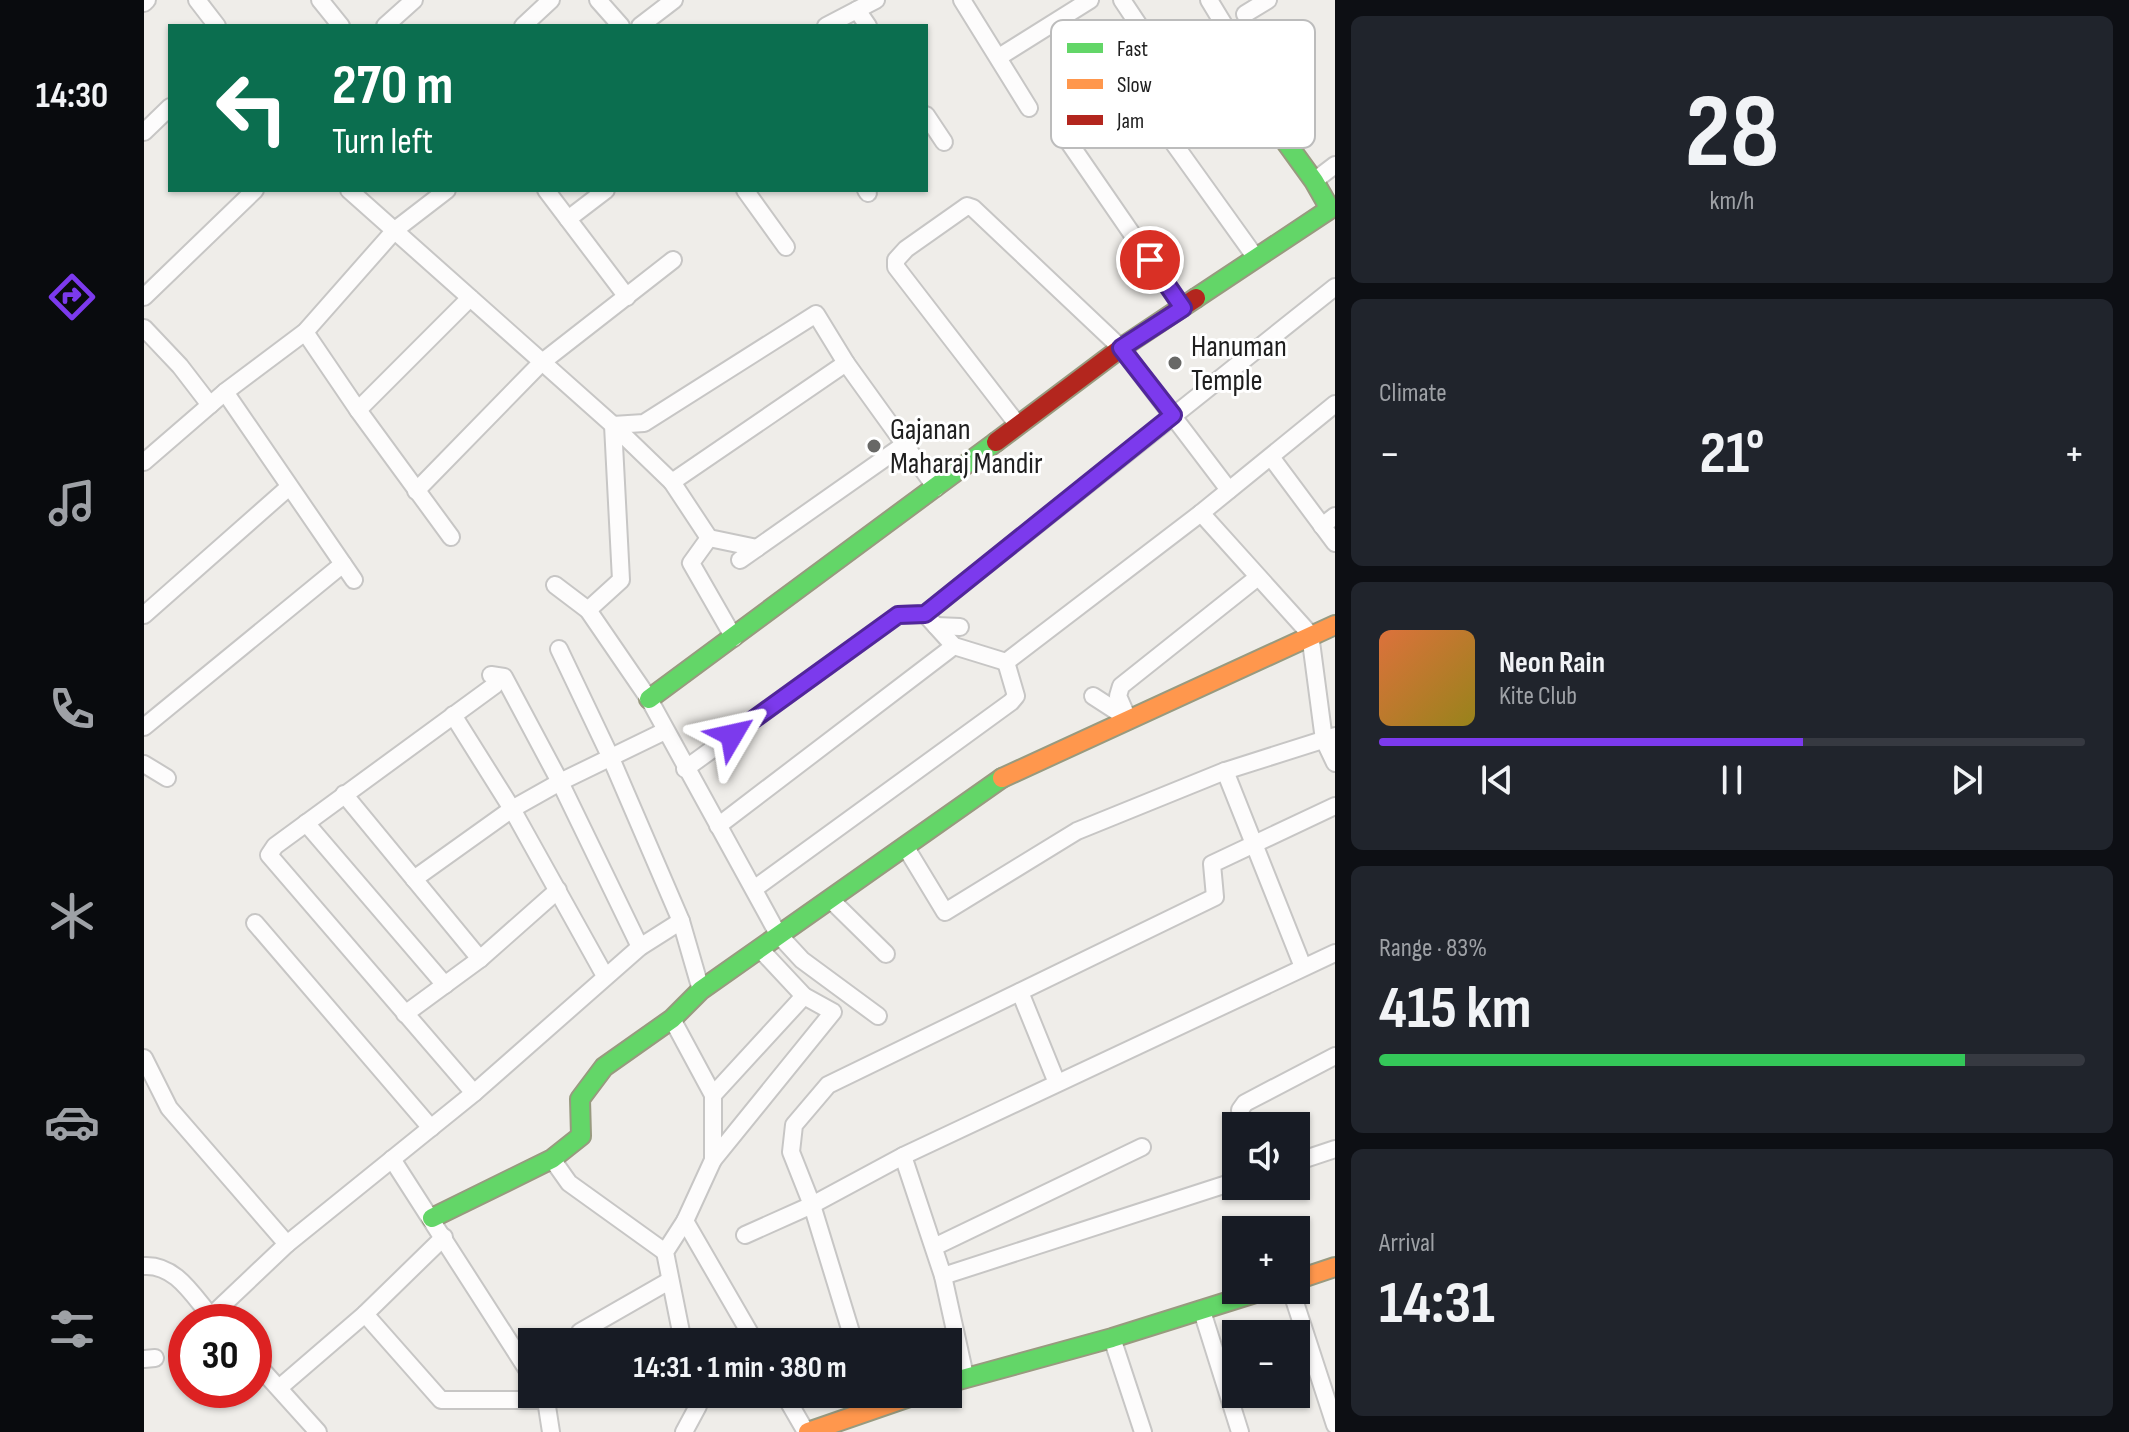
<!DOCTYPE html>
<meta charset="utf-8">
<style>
body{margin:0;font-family:"Sofia Sans Condensed",sans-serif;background:#20242c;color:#f1f3f6;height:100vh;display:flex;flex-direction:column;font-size:30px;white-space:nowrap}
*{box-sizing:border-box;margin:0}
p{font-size:26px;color:#9ea1a6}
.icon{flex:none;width:44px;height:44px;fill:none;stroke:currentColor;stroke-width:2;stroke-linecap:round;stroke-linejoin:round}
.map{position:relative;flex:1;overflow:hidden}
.details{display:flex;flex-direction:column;gap:16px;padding:16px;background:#0d0f14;width:794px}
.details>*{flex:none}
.guide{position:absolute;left:24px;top:24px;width:760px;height:168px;border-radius:0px;box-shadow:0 2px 6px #0004;background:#0b6e4f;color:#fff;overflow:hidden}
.fabs{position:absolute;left:1078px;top:1112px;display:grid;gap:16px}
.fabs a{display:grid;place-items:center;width:88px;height:88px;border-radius:0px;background:#171b24;box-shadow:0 2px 6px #0004;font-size:40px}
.speed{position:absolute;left:24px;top:1304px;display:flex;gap:16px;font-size:40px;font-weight:700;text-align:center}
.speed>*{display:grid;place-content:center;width:104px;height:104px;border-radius:50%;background:#171b24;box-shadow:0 2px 6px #0004;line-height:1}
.speed .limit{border:12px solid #d22;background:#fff;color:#111}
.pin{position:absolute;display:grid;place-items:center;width:68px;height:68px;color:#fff;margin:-34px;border:4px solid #fff;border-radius:50%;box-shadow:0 2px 8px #0007}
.me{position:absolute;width:88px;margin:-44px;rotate:54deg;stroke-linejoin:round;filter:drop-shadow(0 0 6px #0008)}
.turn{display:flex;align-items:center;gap:28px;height:168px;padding:0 32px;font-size:36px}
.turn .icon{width:104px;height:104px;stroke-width:2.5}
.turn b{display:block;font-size:56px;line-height:68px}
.big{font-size:60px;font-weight:700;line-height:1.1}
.details .card{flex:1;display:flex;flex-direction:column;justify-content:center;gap:12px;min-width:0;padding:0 28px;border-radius:12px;background:#20242c}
.details .dial{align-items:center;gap:0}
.dial b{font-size:104px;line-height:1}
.song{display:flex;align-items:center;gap:24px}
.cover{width:96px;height:96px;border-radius:12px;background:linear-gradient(135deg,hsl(20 70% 55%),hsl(50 70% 35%))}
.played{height:8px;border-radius:4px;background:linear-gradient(90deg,#7c3aed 60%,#363941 60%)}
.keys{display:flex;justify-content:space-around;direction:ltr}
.heat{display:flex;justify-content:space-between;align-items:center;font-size:44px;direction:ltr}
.charge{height:12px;border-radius:6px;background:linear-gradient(90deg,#34c759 83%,#363941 0)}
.trip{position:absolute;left:374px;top:1328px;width:444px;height:80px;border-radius:0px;background:#171b24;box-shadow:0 2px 6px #0004;font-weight:700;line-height:80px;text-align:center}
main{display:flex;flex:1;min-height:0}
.menu{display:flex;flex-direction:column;width:144px;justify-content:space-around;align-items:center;background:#090b0e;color:#9ea1a6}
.menu .icon{width:56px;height:56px}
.menu .on{color:#7c3aed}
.menu b{font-size:36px;color:#f1f3f6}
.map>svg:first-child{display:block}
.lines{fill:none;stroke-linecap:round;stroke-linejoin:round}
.street-casing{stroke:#c7c6c5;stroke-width:20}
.fast-casing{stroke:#989a7f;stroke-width:22}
.slow-casing{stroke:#989a7f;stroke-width:22}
.jam-casing{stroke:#989a7f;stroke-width:22}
.street{stroke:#fdfcfc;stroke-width:16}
.fast{stroke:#63d668;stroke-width:18}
.slow{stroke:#ff974d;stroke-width:18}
.jam{stroke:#b3261e;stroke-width:18}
.route-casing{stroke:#51269a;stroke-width:20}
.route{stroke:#7c3aed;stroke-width:14}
.poi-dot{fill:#686866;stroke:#fff;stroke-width:3}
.labels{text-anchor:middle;stroke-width:6;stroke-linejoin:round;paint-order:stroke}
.poi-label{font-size:30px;fill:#202020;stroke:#fff;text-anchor:start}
.key{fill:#fff;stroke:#bcbcbc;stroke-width:2}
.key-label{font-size:22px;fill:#202020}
</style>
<main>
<nav class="menu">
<b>14:30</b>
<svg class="icon on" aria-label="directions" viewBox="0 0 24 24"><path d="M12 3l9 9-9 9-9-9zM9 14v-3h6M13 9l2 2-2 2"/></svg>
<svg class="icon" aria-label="music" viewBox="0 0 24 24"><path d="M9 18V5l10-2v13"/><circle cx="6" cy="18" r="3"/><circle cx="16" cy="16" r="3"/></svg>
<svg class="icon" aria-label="phone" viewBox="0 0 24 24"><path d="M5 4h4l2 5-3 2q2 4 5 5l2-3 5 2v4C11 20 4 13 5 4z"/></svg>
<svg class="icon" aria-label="climate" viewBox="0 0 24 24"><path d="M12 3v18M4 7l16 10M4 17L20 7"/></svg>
<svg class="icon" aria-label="car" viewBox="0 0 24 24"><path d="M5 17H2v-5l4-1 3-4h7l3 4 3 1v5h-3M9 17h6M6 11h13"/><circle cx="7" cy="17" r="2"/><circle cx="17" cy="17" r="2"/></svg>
<svg class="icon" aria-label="filters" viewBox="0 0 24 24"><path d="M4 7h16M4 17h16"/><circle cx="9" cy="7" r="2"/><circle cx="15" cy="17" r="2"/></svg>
</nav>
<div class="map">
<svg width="1191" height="1432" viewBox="0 0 1191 1432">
<rect width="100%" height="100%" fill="#efede9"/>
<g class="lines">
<defs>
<g id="street">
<polyline points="53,0 73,26"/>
<polyline points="176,0 197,26"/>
<polyline points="454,0 477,26"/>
<polyline points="818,0 885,108"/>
<polyline points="978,0 1008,45"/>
<polyline points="1065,0 1085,33"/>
<polyline points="0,3 3,0"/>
<polyline points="713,10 724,26"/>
<polyline points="1101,14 1124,0"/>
<polyline points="241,26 270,0"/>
<polyline points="379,26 407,0"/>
<polyline points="496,26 530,0"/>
<polyline points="682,26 732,0"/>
<polyline points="855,57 946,0"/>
<polyline points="1008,113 1112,258"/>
<polyline points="782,115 800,142"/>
<polyline points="0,132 26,107"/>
<polyline points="924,141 1039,308"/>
<polyline points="1170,181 1191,165"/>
<polyline points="205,190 469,425 528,482 702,363"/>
<polyline points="402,190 483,297"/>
<polyline points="601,190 642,247"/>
<polyline points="722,190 724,193"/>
<polyline points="424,219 462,190"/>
<polyline points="0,297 111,190"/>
<polyline points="0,328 36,366 66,405"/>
<polyline points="161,332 214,410 307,537"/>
<polyline points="81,392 210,580"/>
<polyline points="214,410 326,298"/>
<polyline points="874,425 752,267 752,260 762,249 823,206 829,208 977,348 1085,490"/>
<polyline points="1127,457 1191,543"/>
<polyline points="0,462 81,392 161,332 251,230 303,190"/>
<polyline points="528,482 565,538 613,548"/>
<polyline points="272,491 397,363 529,260"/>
<polyline points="1057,513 1166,634 1180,740 1191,763"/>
<polyline points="1178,526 1191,516"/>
<polyline points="565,538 547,563 590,638"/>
<polyline points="596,560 761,444"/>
<polyline points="411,585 444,610 505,699 634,934 658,960 734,1016"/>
<polyline points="444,610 477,580 469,425 500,423 672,314 702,363 792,488"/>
<polyline points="781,614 810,646 862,662 1057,513 1191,404"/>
<polyline points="0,615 145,487"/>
<polyline points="792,626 816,627"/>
<polyline points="415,649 466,756 537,921 557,990"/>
<polyline points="347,675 360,677 416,782 496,947"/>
<polyline points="949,696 983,718"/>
<polyline points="309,715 368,809 461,976"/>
<polyline points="984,719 974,696 977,686 1114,577"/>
<polyline points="0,727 199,564"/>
<polyline points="0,764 23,778"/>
<polyline points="541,769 754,615 781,614 1191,287"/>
<polyline points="1081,771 1159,967"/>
<polyline points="200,794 336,959"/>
<polyline points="162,823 301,985"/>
<polyline points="574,826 810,646"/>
<polyline points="761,846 801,912 933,831 1081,771 1191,736"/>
<polyline points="270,879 368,809 416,782 521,731"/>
<polyline points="610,889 867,702 872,696 862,662"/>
<polyline points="686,899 742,954"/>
<polyline points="111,923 287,1128"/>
<polyline points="876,992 913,1083"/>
<polyline points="261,1014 336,959 414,890"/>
<polyline points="528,1019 569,1095 569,1160 541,1221 521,1252 539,1342"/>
<polyline points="0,1058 25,1108 143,1244 330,1093 496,947 537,921"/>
<polyline points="330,1093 125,855 131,846 351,685"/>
<polyline points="569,1095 660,996"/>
<polyline points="1100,1126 1096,1110 1101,1103 1191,1056"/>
<polyline points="759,1156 799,1276 821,1376"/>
<polyline points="248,1159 388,1377"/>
<polyline points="408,1159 425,1183 521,1252"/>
<polyline points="569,1160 689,1012 660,996 616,949"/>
<polyline points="1152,1162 1191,1149"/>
<polyline points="541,1221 611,1342"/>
<polyline points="601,1235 668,1205 759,1156 1191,953"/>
<polyline points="790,1247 998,1147"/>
<path d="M0,1266C34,1264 51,1300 72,1322"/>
<polyline points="799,1276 1092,1181"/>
<polyline points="1147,1290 1191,1425"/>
<polyline points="1058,1311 1096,1432"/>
<polyline points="221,1314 297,1400 402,1400 434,1394"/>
<polyline points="67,1316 143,1244"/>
<polyline points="436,1332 525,1281"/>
<polyline points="968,1338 999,1432"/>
<polyline points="710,1342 668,1205 647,1152 650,1125 684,1085 1071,897 1068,864 1191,806"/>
<polyline points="0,1359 11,1358"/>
<polyline points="110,1361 174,1432"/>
<polyline points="135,1388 221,1314 300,1237"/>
<polyline points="399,1394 402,1400 407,1432"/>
<polyline points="640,1394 662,1432"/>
<polyline points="540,1432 554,1406 551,1394"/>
</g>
<g id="fast">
<polyline points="1052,298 1186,209 1170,181 1094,76"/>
<polyline points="505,699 852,442"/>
<polyline points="288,1218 408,1159 437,1136 436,1099 460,1067 528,1019 557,990 858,778"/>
<polyline points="804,1383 968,1338 1121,1290"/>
</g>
<g id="slow">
<polyline points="858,778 1191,625"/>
<polyline points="1152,1280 1191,1267"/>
<polyline points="664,1432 774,1394"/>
</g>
<polyline id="jam" points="852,442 977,348 1052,298"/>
</defs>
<!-- street casing -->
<use href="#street" class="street-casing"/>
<!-- fast casing -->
<use href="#fast" class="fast-casing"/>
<!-- slow casing -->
<use href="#slow" class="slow-casing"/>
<!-- jam casing -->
<use href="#jam" class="jam-casing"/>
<!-- street -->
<use href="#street" class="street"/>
<!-- fast -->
<use href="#fast" class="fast"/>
<!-- slow -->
<use href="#slow" class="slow"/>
<!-- jam -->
<use href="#jam" class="jam"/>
</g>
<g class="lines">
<defs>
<polyline id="route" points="588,735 754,615 781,614 1029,415 977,348 1039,308 1006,260"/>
</defs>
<!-- route casing -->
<use href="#route" class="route-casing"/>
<!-- route -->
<use href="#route" class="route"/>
</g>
<!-- markers -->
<g class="poi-dot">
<circle cx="1031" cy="363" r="8"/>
<circle cx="730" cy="446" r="8"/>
</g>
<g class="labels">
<!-- poi labels -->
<g class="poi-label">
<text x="1047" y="356">Hanuman<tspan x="1047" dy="34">Temple</tspan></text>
<text x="746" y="439">Gajanan<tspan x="746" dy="34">Maharaj Mandir</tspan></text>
</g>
</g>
<!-- legend -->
<rect x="907" y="20" width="264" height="128" rx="12" class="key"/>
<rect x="923" y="43" width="36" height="10" fill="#63d668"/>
<rect x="923" y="79" width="36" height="10" fill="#ff974d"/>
<rect x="923" y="115" width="36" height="10" fill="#b3261e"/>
<g class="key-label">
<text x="973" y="56">Fast</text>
<text x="973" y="92">Slow</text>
<text x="973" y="128">Jam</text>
</g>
</svg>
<div class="fabs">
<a><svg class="icon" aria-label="sound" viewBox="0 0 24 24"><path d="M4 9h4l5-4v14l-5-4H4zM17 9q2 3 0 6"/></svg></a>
<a>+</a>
<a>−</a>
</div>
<div class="speed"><div class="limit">30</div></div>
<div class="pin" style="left:1006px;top:260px;background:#d93025"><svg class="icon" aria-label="arrive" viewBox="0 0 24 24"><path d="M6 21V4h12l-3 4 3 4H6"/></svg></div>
<svg class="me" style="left:588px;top:735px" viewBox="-20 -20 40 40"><path d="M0-17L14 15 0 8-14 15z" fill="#7c3aed" stroke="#fff" stroke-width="4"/></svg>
<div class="trip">14:31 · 1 min · 380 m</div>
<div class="guide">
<div class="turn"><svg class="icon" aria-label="left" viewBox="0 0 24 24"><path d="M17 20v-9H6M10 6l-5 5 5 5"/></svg><div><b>270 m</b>Turn left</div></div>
</div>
</div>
<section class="details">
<div class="card dial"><b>28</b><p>km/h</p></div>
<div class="card"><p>Climate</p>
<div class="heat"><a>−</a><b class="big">21°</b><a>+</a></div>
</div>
<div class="card">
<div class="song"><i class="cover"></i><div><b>Neon Rain</b><p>Kite Club</p></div></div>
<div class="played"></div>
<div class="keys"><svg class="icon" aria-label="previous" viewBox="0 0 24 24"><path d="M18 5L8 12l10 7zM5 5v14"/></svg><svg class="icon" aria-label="pause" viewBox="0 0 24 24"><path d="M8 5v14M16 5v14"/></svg><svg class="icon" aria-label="next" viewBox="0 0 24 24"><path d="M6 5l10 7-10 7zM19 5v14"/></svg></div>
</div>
<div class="card"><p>Range · 83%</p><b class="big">415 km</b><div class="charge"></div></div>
<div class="card"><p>Arrival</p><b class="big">14:31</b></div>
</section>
</main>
